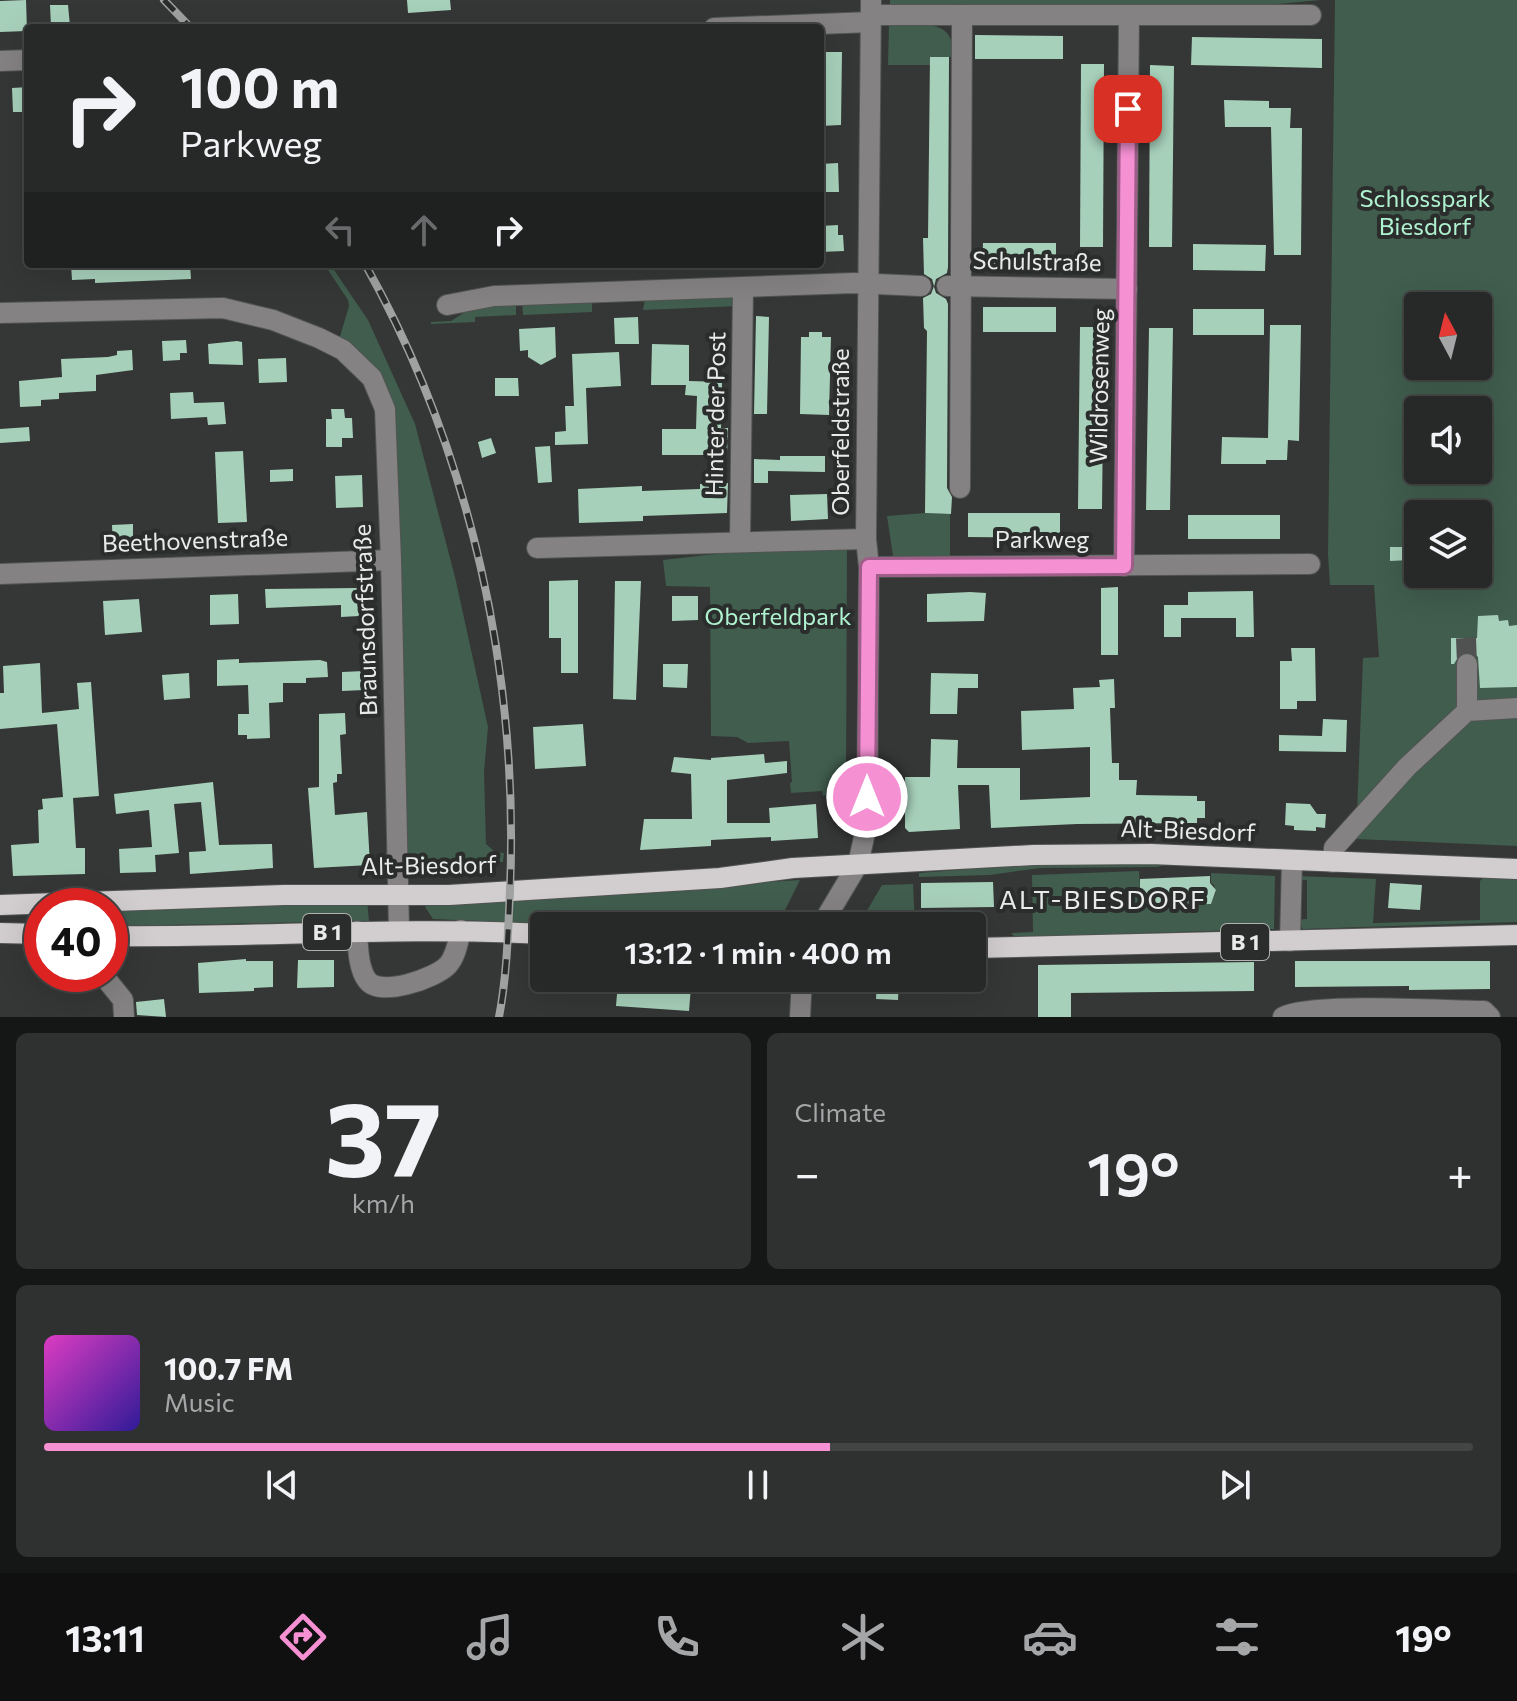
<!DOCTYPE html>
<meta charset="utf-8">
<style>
body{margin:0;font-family:Commissioner,sans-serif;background:#2f3130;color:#f1f3f6;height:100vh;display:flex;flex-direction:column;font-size:30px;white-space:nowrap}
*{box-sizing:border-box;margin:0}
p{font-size:26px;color:#a4a6a8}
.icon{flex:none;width:44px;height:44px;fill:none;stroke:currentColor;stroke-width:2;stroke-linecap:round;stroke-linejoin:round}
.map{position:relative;height:1017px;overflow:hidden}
.details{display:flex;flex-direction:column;gap:16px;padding:16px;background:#151716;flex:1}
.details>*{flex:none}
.guide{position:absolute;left:24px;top:24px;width:800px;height:244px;border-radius:8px;box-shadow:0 8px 32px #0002,0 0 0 2px #434545;background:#272928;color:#f1f3f6;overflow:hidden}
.needle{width:52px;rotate:353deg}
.controls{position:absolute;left:1404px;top:292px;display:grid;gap:16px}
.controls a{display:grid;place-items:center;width:88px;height:88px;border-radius:8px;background:#272928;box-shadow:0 8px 32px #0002,0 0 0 2px #434545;font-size:40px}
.speed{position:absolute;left:24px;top:888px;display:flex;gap:16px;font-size:40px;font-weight:700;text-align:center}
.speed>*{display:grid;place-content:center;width:104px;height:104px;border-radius:50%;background:#272928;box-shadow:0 8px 32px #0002,0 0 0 2px #434545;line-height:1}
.speed .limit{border:12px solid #d22;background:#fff;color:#111}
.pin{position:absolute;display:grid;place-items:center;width:68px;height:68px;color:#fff;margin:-34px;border-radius:16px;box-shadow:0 4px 12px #0006}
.me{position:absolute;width:88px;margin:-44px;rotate:0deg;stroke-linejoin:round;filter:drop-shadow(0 0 6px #0008)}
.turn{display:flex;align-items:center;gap:28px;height:168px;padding:0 24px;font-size:36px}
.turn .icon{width:104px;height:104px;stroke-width:2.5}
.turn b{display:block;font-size:56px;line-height:68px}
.lanes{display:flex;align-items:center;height:76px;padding:0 24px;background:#0003;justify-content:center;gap:40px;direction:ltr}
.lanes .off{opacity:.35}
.big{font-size:60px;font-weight:600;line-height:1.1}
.details .card{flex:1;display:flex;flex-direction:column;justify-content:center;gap:12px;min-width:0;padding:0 28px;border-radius:12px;background:#2f3130}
.details .dial{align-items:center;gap:0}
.dial b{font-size:104px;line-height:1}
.song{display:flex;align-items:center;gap:24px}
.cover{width:96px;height:96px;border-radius:12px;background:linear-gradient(135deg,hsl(310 70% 55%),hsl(250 70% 35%))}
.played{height:8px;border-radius:4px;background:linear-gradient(90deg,#f591d3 55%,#434545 55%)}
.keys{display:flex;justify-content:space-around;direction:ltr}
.heat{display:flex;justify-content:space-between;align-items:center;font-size:44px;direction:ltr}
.details .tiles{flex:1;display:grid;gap:16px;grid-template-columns:1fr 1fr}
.card:last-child{grid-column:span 2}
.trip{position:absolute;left:530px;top:912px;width:456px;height:80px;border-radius:8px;background:#272928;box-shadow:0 8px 32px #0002,0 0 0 2px #434545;font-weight:600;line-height:80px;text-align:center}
.tabs{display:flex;height:128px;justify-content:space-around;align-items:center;background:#101010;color:#a4a6a8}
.tabs .icon{width:56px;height:56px}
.tabs .active{color:#f591d3}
.tabs b{font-size:36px;color:#f1f3f6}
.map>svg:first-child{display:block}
.green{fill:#405d4e;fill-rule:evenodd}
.building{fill:#a7d0ba}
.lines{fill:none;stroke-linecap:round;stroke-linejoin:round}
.minor-tunnel{stroke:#4f5250;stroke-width:20;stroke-dasharray:20 10;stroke-linecap:butt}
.minor-casing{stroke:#515452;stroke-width:22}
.major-casing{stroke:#515452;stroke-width:22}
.minor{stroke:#848283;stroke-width:20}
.major{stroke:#d2ced0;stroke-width:20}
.rail-casing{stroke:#9fa2a0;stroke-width:8}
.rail{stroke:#2a2d2b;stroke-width:5;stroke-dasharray:15;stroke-linecap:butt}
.route-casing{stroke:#9f5e89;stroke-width:20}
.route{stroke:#f591d3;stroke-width:14}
.labels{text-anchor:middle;stroke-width:8;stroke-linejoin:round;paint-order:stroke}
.shield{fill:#2a2d2b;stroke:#b0b2b1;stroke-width:2}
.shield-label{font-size:22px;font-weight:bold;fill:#e9ebea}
.park-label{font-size:24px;fill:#aff2d0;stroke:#2a2d2b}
.street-label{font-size:24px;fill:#e9ebea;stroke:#2a2d2b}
.neighbourhood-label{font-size:26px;letter-spacing:2px;fill:#e9ebea;stroke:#2a2d2b}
</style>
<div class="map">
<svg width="1517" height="1017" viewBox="0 0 1517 1017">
<rect width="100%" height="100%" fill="#343735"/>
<!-- green -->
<g class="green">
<polygon points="890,0 1321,0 1223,9 890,5"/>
<path d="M1335,0H1517V846L1356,839L1363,658L1379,657L1374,585H1330L1328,554ZM1418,306H1478V366H1418ZM1418,410H1478V470H1418ZM1418,514H1478V574H1418Z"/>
<path d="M919,23C944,27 953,30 953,57H930V65H888L889,24Z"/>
<polygon points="324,264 330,264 368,320 415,424 455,577 488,727 484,772 486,844 495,852 504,853 503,862 417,866 415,862 406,862 395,421 339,340 349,306 348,300"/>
<polygon points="734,294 738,306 643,310 645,299"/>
<polygon points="592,299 592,312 523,315 522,301"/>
<polygon points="516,302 516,315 475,317 475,322 431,324 431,322 451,321 476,305"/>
<polygon points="925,513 950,514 950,556 893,556 887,516"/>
<polygon points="847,547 846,787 823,796 822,791 791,793 790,783 792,782 789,741 748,743 737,737 711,736 710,587 666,586 663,560 759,549"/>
<polygon points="1129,863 1165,865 1157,867 1040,868 990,875 919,877 919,873 1033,864"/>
<polygon points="1139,871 1141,906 1211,904 1216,892 1214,885 1211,883 1211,873 1275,876 1274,929 1015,937 1011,933 1033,932 1032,875"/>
<polygon points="1486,875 1517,877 1517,922 1303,929 1296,920 1307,919 1307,880 1296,880 1297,876 1376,879 1373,923 1480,920 1480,881"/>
<polygon points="800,880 777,926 596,926 433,919 425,907 430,903"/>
<polygon points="913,884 915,925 922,926 858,926 882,885"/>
<polygon points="367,900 369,921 110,926 110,910"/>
</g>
<!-- building -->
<g class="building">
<polygon points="26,0 27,31 0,32 0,1"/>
<polygon points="407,0 450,0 451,10 408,13"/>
<polygon points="50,5 68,5 70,26 51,26"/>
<polygon points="975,35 1063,36 1063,59 975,59"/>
<polygon points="1192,37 1322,39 1322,68 1191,65"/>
<polygon points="820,52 842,52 841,125 820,126"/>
<polygon points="930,57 949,57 948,267 947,273 936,279 934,287 936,293 946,299 948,304 947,488 952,497 951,514 925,513 927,331 924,328 923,298 931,294 934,286 932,279 924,274 923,238 928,238"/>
<polygon points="1081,64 1104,64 1103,247 1080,247"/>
<polygon points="1150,65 1174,66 1172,247 1149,247"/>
<polygon points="28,87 28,112 13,112 12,88"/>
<polygon points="1224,100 1269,101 1269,108 1291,108 1290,128 1302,128 1301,255 1274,255 1271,127 1225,127"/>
<polygon points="838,163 839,192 820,192 820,164"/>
<polygon points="838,225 838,235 843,235 844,251 820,252 820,226"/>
<polygon points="983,243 1056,243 1056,269 982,268"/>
<polygon points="1193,244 1266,245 1265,271 1193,270"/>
<polygon points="71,264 190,264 191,279 95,283 95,279 72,280"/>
<rect x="983" y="307" width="73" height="25"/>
<rect x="1193" y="309" width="71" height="26"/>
<polygon points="756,316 769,317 767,414 754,414"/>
<polygon points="638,317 639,344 615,344 614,318"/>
<polygon points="1270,325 1301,325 1299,441 1288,440 1287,460 1266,460 1266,464 1221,464 1222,437 1268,438"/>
<polygon points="555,327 556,357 541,365 528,357 528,350 520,351 519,329"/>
<polygon points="1080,327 1104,327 1102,509 1078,509"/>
<polygon points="1149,328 1173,328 1170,510 1146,510"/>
<polygon points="809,332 822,332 822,337 831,337 829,415 800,414 801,337 809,337"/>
<polygon points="186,340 187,353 180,353 180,360 163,361 162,341"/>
<polygon points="237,341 242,342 243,365 209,364 208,344"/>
<polygon points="652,344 689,345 689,381 722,382 721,428 728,428 727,455 662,455 662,429 696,429 697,396 685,395 686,385 651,385"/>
<polygon points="132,350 133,370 96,375 96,391 59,393 59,399 41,400 41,406 20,407 19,381 62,377 61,359 108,357 117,355 117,351"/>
<polygon points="619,352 621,386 586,388 588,444 555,445 555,432 566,431 565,406 574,406 572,354"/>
<polygon points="286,358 287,382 259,383 258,359"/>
<polygon points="495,378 518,378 519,396 495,396"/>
<polygon points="193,392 194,403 224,402 226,424 208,425 207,417 171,419 170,393"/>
<polygon points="331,409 344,409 345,418 352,418 353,438 342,438 342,447 326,447 326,419 332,419"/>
<polygon points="29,427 30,441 0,443 0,429"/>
<polygon points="491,438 496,453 482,458 478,442"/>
<polygon points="550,446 552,482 538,483 535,447"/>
<polygon points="243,451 247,522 218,523 215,452"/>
<polygon points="780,456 825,456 825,472 768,471 768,483 754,483 754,459 780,460"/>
<polygon points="293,469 293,481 270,482 270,470"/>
<polygon points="362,475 363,507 336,508 335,476"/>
<polygon points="728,483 727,513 643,516 643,521 579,523 578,489 642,486 642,491 700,489 700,484"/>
<polygon points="827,494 828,519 791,521 790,495"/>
<polygon points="968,513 1060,513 1060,538 968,537"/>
<rect x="1188" y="515" width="92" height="24"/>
<polygon points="133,524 133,548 113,549 112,525"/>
<polygon points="1390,547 1410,547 1410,560 1390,561"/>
<polygon points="578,580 578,673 561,673 561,638 549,638 549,581"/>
<polygon points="615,581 641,581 636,700 613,699"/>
<polygon points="1118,587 1118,655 1101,655 1101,588"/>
<polygon points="358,588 359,616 341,617 341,605 266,608 265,589"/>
<polygon points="1253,591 1254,637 1236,637 1236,618 1181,618 1181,637 1164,637 1164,605 1188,605 1188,592"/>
<polygon points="970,592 986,593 984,621 927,622 927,594"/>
<polygon points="238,594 239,624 210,625 210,595"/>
<polygon points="672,596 698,596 698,620 672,621"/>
<polygon points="139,599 142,632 105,635 103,601"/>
<polygon points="1498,615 1499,621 1508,620 1509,626 1517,625 1517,687 1480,688 1478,657 1473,652 1461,652 1454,664 1451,664 1451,638 1477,638 1478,616"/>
<polygon points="1291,648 1315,648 1316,701 1297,701 1297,709 1280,709 1280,661 1292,661"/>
<polygon points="239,659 239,663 320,660 327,662 328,677 306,678 306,683 283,683 283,702 269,703 270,738 247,739 247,735 238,735 238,714 249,714 248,685 217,686 217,660"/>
<polygon points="40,663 42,713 79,709 77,683 91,682 99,796 73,798 76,848 85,848 85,874 13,876 11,845 39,843 38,810 43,809 42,799 63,797 57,724 0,729 0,693 4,693 3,666"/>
<polygon points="663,664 688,664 687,688 663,687"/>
<polygon points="364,671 364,690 342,691 342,672"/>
<polygon points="189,673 190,698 164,700 162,675"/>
<polygon points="931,673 978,674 978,688 958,688 957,714 930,714"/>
<polygon points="1114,679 1115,708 1110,708 1112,763 1119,763 1119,780 1137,780 1136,795 1197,796 1197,801 1205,801 1205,818 1197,818 1197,823 1077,824 991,828 989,785 958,785 960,829 909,832 905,828 905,777 930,777 931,739 958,740 957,768 1020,768 1020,800 1090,797 1090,747 1022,750 1021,711 1074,709 1073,688 1100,687 1099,680"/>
<polygon points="345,713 346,734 340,735 342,774 337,774 337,782 333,783 335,815 367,812 370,865 314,868 308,788 319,787 319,714"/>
<polygon points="1323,719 1347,720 1346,752 1279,751 1279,735 1322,736"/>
<polygon points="583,724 586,766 535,769 533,727"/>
<polygon points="764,754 765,763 787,761 787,773 727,780 727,823 770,823 769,808 816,804 818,838 771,841 771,837 711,840 711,846 640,850 644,819 692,819 691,774 671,772 674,757 711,760 711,758"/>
<polygon points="213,782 219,845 272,844 273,868 190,874 189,852 206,851 201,802 174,804 179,853 155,855 156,872 120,873 119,849 152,847 149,810 116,814 114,794"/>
<polygon points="1286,803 1310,804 1317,814 1326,814 1325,828 1316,827 1316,831 1294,830 1294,826 1285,825"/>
<polygon points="1210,876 1210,883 1216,890 1211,904 1140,906 1140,879"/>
<polygon points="993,882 994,907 921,908 921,883"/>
<polygon points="1390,883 1422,885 1420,910 1388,908"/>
<polygon points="246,959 246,961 273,961 273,987 254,988 254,991 199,993 198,963"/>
<polygon points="298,960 334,960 334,987 297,988"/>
<polygon points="1295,961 1490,961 1490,989 1409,990 1409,986 1295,987"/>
<polygon points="1254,962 1254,991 1071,993 1071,1017 1038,1017 1038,965"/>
<polygon points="877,978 899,979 898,1000 876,999"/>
<polygon points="618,982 691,987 689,1011 616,1006"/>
<polygon points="164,999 166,1017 137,1015 136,1002"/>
</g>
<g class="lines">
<!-- minor-tunnel -->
<polyline class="minor-tunnel" points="1466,638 1467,664"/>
<defs>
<g id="minor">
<polyline points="871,15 1311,15"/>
<polyline points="714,28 871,22"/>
<polyline points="0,61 28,60"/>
<polyline points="947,286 1127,289"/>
<polyline points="447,305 494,296 854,283 921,286"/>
<polyline points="0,313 223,308 273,320 319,338 343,350 372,378 385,409 391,560 399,930"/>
<polyline points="960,488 962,15"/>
<polyline points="740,541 743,287"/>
<polyline points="537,548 866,539"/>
<polyline points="1124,566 1129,16"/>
<polyline points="869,567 1310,564"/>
<polyline points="0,574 391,560"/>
<polyline points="1467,664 1467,711"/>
<polyline points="1333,862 1334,848 1407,767 1467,711 1517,708"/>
<polyline points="821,926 858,864 867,824 869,567 866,539 871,0"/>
<path d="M357,931C358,946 358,968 367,980C380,998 436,978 448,965C456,956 458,942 461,930"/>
<polyline points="1290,941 1292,860"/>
<polyline points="102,974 123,1000 124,1017"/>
<polyline points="800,1017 802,978"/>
<path d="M1283,1017C1310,1002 1445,1011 1484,1011L1490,1017"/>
</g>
<g id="major">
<polyline points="0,905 284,895 449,895 720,878 793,868 1033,855 1151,854 1517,869"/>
<polyline points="0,933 42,934"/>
<path d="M110,936C255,938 399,926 544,934"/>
<polyline points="972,948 1517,935"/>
</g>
</defs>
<!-- minor casing -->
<use href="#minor" class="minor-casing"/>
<!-- major casing -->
<use href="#major" class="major-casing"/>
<!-- minor -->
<use href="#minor" class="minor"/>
<!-- major -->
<use href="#major" class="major"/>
<defs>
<g id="rail">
<polyline points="164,0 191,28"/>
<path d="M365,264C471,453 519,674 510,890C508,933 507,975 499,1017"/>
</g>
</defs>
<!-- rail casing -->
<use href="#rail" class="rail-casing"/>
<!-- rail -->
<use href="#rail" class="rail"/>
</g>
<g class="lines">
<defs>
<polyline id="route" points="867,797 869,567 1124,566 1128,109"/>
</defs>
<!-- route casing -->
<use href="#route" class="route-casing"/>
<!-- route -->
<use href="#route" class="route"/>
</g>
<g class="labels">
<!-- shield labels -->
<g class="shield">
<rect x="303" y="914" width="48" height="36" rx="6"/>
<rect x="1221" y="924" width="48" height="36" rx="6"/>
</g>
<g class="shield-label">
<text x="327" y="940">B 1</text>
<text x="1245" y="950">B 1</text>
</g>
<!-- park labels -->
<g class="park-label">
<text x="1425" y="207">Schlosspark<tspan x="1425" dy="28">Biesdorf</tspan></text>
<text x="778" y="625">Oberfeldpark</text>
</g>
<!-- street labels -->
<g class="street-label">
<text transform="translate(1037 262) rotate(1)" y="8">Schulstraße</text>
<text transform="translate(1100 386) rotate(-89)" y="8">Wildrosenweg</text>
<text transform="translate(716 414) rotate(-89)" y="8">Hinter der Post</text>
<text transform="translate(841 432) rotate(-90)" y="8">Oberfeldstraße</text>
<text x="1042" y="548">Parkweg</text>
<text transform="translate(195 541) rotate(-2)" y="8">Beethovenstraße</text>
<text transform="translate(366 620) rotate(-92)" y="8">Braunsdorfstraße</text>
<text transform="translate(1188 831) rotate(2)" y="8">Alt-Biesdorf</text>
<text transform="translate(429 866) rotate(-1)" y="8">Alt-Biesdorf</text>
</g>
<!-- neighbourhood labels -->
<g class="neighbourhood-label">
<text x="1103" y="909">ALT-BIESDORF</text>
</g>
</g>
</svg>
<div class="controls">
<a><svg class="needle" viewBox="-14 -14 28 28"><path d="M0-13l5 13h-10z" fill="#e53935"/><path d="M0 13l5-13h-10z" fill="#a4a6a8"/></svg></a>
<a><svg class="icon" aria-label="sound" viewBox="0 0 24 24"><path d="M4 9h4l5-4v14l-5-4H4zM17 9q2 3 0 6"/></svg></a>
<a><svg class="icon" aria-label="layers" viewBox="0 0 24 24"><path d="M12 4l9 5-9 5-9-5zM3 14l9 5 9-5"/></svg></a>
</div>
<div class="speed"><div class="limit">40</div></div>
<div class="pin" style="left:1128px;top:109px;background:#d93025"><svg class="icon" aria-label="arrive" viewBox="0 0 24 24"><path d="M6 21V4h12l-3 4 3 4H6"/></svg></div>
<svg class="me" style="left:867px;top:797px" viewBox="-20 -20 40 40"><circle r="17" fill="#f591d3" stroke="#fff" stroke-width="3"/><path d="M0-11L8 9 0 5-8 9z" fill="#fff"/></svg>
<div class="trip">13:12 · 1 min · 400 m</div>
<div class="guide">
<div class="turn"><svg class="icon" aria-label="right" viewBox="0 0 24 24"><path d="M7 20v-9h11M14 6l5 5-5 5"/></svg><div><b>100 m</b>Parkweg</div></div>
<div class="lanes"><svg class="icon off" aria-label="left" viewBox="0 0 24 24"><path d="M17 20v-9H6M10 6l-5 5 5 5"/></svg><svg class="icon off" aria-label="ahead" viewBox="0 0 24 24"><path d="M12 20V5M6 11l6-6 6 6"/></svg><svg class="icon" aria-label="right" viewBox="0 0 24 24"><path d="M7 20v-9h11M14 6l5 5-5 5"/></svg></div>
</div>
</div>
<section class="details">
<div class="tiles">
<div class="card dial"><b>37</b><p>km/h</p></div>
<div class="card"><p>Climate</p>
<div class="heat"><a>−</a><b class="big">19°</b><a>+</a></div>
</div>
<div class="card">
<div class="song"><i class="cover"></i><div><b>100.7 FM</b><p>Music</p></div></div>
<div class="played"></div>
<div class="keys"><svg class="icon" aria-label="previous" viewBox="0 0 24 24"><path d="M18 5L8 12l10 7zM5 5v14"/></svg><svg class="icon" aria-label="pause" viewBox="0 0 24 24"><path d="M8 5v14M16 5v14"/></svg><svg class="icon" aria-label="next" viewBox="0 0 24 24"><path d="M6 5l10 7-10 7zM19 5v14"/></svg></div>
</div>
</div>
</section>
<nav class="tabs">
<b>13:11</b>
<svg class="icon active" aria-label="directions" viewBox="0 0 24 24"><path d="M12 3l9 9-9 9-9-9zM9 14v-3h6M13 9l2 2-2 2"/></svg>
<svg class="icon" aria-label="music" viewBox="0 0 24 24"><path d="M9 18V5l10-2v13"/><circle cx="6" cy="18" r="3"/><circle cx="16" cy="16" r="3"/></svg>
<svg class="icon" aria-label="phone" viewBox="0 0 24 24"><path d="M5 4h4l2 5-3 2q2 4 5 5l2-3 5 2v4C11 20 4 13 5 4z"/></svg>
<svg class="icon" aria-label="climate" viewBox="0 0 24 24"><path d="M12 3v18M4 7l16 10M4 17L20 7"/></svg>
<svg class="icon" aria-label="car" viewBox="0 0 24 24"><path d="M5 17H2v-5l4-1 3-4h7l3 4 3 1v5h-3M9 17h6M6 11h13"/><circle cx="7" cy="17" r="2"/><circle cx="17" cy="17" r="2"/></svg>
<svg class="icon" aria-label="filters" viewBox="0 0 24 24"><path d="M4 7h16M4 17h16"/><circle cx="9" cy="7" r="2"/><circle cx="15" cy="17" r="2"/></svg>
<b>19°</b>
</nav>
